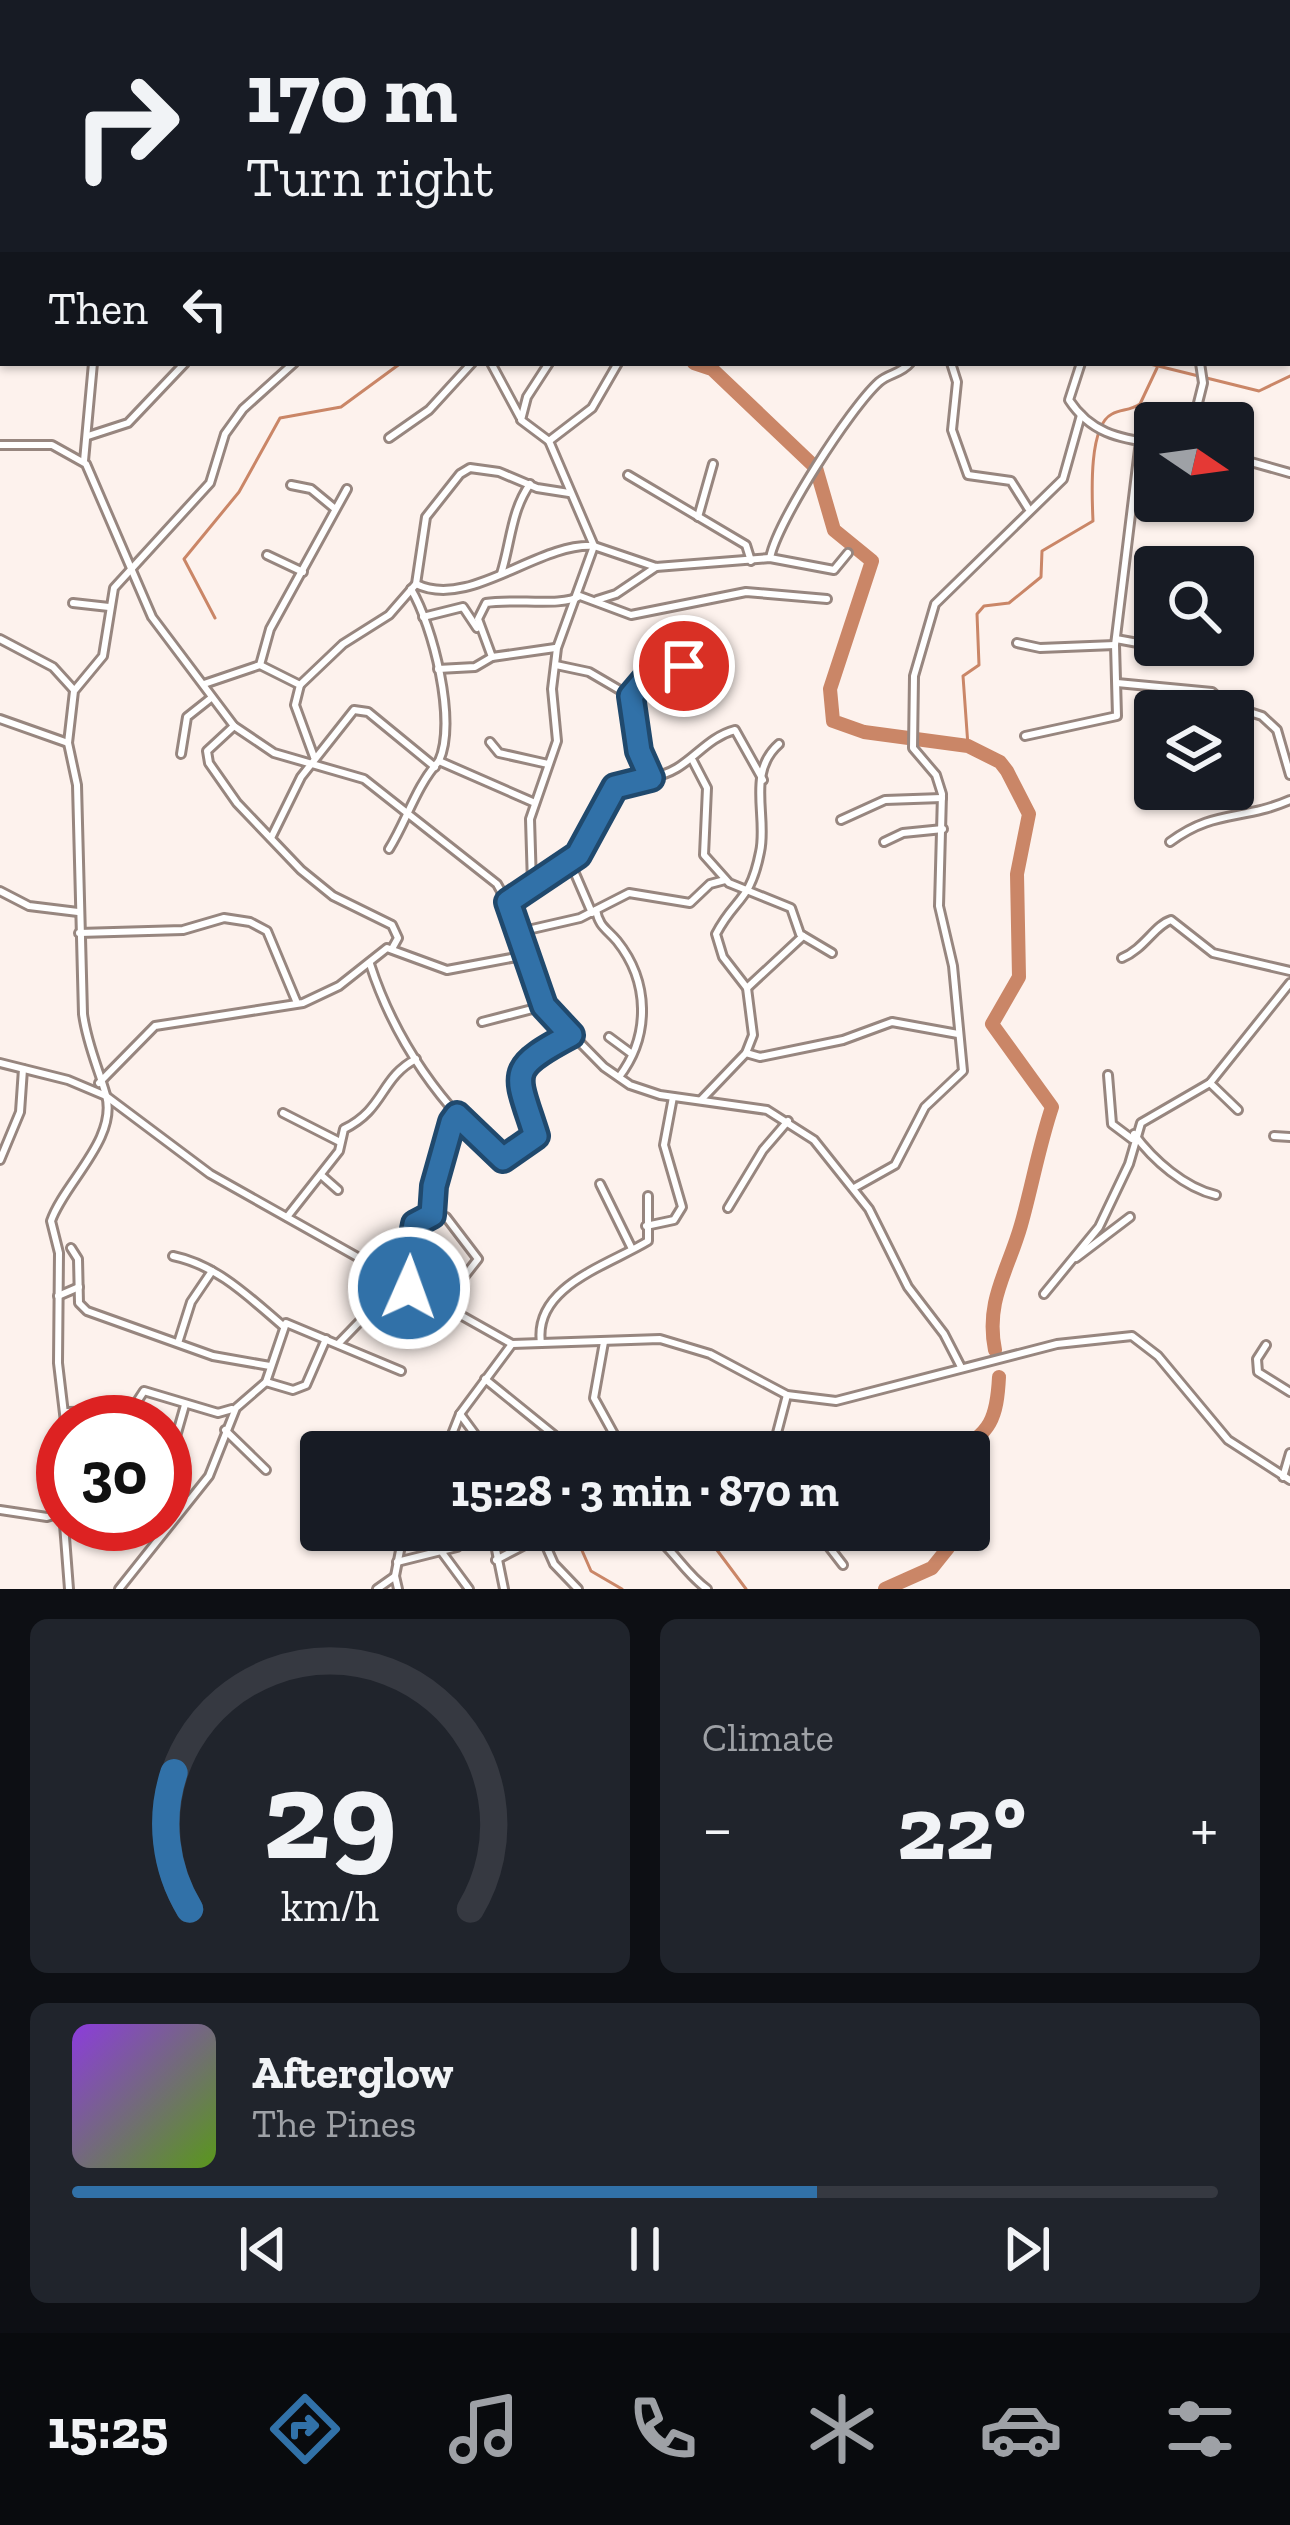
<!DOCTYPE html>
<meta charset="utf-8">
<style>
body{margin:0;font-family:"Zilla Slab",serif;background:#20242c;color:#f1f3f6;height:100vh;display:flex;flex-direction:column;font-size:45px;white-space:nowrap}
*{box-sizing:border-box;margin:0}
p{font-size:39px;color:#9ea1a6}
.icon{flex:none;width:66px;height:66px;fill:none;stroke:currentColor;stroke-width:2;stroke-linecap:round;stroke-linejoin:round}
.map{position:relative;height:1589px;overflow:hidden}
.drawer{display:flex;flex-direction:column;gap:30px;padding:30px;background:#0d0f14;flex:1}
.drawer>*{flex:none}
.guide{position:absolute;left:0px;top:0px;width:1290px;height:366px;box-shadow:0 3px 9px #0004;background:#171b24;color:#f1f3f6;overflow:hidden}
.needle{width:78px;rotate:103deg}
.fabs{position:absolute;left:1134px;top:402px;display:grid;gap:24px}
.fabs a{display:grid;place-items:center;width:120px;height:120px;border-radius:12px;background:#171b24;box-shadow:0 3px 9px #0004;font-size:60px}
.speed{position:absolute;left:36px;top:1395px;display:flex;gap:24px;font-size:60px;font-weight:700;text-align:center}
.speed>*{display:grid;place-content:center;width:156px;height:156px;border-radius:50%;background:#171b24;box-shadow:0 3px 9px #0004;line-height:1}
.speed .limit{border:18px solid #d22;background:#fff;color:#111}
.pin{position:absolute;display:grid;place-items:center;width:102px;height:102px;color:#fff;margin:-51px;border:6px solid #fff;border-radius:50%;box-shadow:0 3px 12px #0007}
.me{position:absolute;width:132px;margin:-66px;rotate:2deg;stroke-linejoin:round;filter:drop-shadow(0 0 9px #0008)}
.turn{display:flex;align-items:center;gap:42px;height:252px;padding:0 48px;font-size:54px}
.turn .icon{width:156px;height:156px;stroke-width:2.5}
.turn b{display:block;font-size:84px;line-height:102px}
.then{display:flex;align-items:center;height:114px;padding:0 48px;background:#0003;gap:24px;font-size:45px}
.big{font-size:90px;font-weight:700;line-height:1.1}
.drawer .widget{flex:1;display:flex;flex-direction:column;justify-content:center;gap:18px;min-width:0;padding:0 42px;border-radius:18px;background:#20242c}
.drawer .dial{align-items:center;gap:0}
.dial svg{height:312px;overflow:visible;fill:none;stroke:#363941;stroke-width:7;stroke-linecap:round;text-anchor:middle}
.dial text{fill:#f1f3f6;stroke:none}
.song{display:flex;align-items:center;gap:36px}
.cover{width:144px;height:144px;border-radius:18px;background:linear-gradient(135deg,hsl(270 70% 55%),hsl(90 70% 35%))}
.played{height:12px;border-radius:6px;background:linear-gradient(90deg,#3171a8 65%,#363941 65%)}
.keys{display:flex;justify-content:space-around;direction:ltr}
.heat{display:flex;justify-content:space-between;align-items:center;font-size:66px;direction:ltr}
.drawer .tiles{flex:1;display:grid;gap:30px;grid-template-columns:1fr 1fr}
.widget:last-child{grid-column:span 2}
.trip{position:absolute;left:300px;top:1431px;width:690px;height:120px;border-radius:12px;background:#171b24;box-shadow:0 3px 9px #0004;font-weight:700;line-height:120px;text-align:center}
.dock{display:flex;height:192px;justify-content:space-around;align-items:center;background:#090b0e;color:#9ea1a6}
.dock .icon{width:84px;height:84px}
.dock .active{color:#3171a8}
.dock b{font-size:54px;color:#f1f3f6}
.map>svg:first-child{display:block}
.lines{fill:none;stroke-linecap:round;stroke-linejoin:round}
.stream{stroke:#ca8667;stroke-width:3}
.river{stroke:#ca8667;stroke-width:14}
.street-casing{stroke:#97867f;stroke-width:12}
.street{stroke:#fff;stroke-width:6}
.route-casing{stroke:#20496d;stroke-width:30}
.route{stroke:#3171a8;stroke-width:21}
</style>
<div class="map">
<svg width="1290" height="1589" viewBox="0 0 1290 1589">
<rect width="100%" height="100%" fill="#fdf2ed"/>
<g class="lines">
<!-- stream -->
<g class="stream">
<polyline points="1146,363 1259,391 1290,376"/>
<polyline points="215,618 184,559 239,492 280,418 341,407 401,363"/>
<path d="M968,746L963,676L979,665L977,614L984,606L1009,603L1041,577L1042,551L1093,521C1092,497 1088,426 1112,414C1121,409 1130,411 1140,404L1157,368"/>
<polyline points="667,1444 669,1452"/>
<polyline points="573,1530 591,1571 622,1589"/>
<polyline points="702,1530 746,1589"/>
</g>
<!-- river -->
<g class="river">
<polyline points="415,0 416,3"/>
<path d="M694,363L712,369L816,468L834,530L872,561L830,689L833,721L864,732L968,746L1000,762L1007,771L1029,814L1017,874L1019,977L992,1024L1052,1107C1039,1146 1032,1186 1021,1225C1008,1271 985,1301 995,1350"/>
<path d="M953,1452C991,1435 997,1417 999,1377"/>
<polyline points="885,1589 932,1568 948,1548 936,1530"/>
</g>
<defs>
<g id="street">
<polyline points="375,0 377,3"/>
<polyline points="503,0 504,3"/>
<polyline points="676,0 676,3"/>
<polyline points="806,0 809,3"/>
<polyline points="116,3 116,0"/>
<polyline points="700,3 700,0"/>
<polyline points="731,3 731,0"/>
<polyline points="767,3 769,0"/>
<polyline points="0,16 3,6"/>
<polyline points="0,117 3,115"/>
<polyline points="1287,162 1290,163"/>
<polyline points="1287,197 1290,193"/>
<polyline points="0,225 3,227"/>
<polyline points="1287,311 1290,313"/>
<polyline points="0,333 3,334"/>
<polyline points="491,363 520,417"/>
<polyline points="951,363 957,382 952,430 968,475 1011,481 1028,508"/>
<path d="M1081,363L1069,400C1090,432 1118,439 1155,443"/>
<polyline points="1193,423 1203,383 1200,363"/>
<polyline points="88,436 128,423 185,363"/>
<polyline points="389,438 429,410 472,363"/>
<polyline points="549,441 521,420 527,397 549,363"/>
<polyline points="0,445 52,445 86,464 152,617 234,726 274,753 364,779 497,884 512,911 544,1006 604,1067 630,1085 660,1095 767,1110 814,1140 869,1209 908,1287 944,1334 961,1367"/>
<polyline points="1233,457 1290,473"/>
<polyline points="84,461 93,363"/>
<polyline points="628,475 746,545 751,561"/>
<polyline points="291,485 311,489 334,508"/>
<polyline points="698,517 713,464"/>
<polyline points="267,555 303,572"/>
<path d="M770,558C777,522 850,408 879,382C889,373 901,374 910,363"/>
<path d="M501,574C511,542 511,511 530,484"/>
<path d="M416,584C470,610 538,542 594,546L549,441L592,408L618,363"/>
<path d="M411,589C433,626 457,721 439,761"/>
<polyline points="597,600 616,594 656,567"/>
<polyline points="73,603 109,607"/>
<polyline points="423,617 463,607 477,628"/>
<polyline points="0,639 53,667 73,689"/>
<polyline points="1116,639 1149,645 1155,606"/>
<polyline points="1017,643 1040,648 1115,645"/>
<path d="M492,657L478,619L486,603C512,598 563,607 580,596L631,615L746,592L827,599"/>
<polyline points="260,665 300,685 295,705 314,757"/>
<path d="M556,665L589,672L630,696L639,751L651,777C688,773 701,739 735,730L763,780"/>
<polyline points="438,669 475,667 492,657 555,648"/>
<polyline points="1117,683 1212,692 1225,704 1262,716 1277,730 1290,775"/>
<polyline points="204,684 260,665 270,629 347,489"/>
<polyline points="300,685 343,644 389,615 416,584 426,517 460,474 470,468 499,472 537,488 569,493"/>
<polyline points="630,696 653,670 684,666"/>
<polyline points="0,719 68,743"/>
<polyline points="234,726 207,751 209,763 237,803 301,870 333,896 392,925 398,938 393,947"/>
<polyline points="1025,736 1117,716 1115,645 1140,441"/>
<polyline points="490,742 499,753 548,764"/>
<polyline points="181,754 187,717 211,698"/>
<polyline points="693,761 707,788 704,855 729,883 791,908 800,934 832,953"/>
<polyline points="841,820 885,800 942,798"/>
<polyline points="271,838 301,777 354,710 368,712 435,767"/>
<polyline points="884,842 903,833 943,829"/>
<path d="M1170,842C1214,809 1242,821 1290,800"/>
<path d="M389,849C407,820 416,786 439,761L535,803"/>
<polyline points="570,862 592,913"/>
<polyline points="532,884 530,819 557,741 552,689 557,648 594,546 656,567 770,558 834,570 848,553"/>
<polyline points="0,891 29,906 78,912"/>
<polyline points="508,903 578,855 615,787 649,778"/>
<path d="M596,910C599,927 607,929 617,941C649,981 651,1035 619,1077"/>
<polyline points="519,932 580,918 629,893 690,903 710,884 725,880"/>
<polyline points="79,933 183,930 224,918 250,922 267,931 297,1003"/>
<path d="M1122,958C1144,949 1155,925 1171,920L1213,953L1290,971"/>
<path d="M370,964C395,1041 442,1108 503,1159L535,1136C517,1072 504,1071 571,1035"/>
<polyline points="747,988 803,936"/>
<polyline points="482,1022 544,1006"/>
<polyline points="609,1037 632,1054"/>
<polyline points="746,1053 760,1057 843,1040 892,1022 958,1034"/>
<polyline points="0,1063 68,1080 106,1096 210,1174 512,1344 660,1339 710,1354 787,1395 836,1401 1057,1344 1132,1336 1158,1356 1228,1440 1290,1480"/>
<polyline points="1108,1075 1112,1124 1132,1139"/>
<polyline points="99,1083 155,1026 303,1003 339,986 387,948 447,970 527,955"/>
<polyline points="1210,1083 1238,1110"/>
<path d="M701,1100L746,1053L753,1035L747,988L723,957L716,934C735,897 750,903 760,852C768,817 746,773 779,744"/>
<polyline points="283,1113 340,1142"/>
<path d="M1134,1134C1153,1160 1185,1188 1216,1195"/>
<polyline points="1274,1136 1290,1137"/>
<polyline points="0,1160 20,1112 23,1069"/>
<polyline points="321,1175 338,1190"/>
<polyline points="600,1184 632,1249"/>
<polyline points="854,1188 895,1165 925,1107 963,1071 953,966 939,906 942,794 936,775 913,748 914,676 935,604 1063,479 1081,415"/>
<polyline points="728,1208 763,1150 788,1121"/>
<polyline points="432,1215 434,1186 457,1115"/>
<path d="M287,1217L339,1151L344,1129C385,1109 380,1078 416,1059"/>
<polyline points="646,1226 674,1220 682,1207 664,1145 673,1097"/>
<polyline points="71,1248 78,1259 79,1303 87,1311 213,1356 270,1366"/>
<path d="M173,1256C217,1265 249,1297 283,1326"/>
<polyline points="1076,1258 1130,1217"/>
<polyline points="403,1286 415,1224 427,1215 446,1217 478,1259 445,1301"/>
<polyline points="1044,1294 1099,1227 1129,1164 1141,1123 1210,1083 1290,983"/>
<polyline points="58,1296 79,1287"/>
<polyline points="178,1343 191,1302 212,1271"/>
<path d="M541,1343C533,1286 609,1265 648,1241V1196"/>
<polyline points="338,1344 367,1314 409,1288"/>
<polyline points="1266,1345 1257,1359 1258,1372 1290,1392"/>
<polyline points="485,1379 575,1452"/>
<polyline points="266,1382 293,1390 306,1385 326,1339"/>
<polyline points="65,1412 131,1411 144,1391 218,1413 232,1409"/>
<polyline points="460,1414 488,1452"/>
<path d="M65,1422L58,1363L59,1253L51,1221C64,1183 118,1139 106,1095C98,1067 87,1044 83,1014L77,785L68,743L74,691L103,656L114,588L210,483L225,434L243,409L294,363"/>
<polyline points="225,1430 266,1470"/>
<polyline points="173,1447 185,1405"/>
<polyline points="445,1452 460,1414 512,1344"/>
<polyline points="602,1452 616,1438 594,1398 604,1342"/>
<polyline points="772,1452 787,1395"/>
<polyline points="1283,1477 1290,1453"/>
<polyline points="0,1510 47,1517 63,1512"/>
<polyline points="64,1524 69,1589"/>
<polyline points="492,1530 504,1589"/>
<polyline points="539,1530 554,1564 578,1589"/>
<path d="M645,1530C672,1545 682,1571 707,1589"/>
<polyline points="816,1530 843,1565"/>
<polyline points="441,1551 469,1589"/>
<polyline points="496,1560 542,1536"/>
<polyline points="397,1562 457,1547 482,1530"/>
<polyline points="119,1589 209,1476 236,1408 266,1382 286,1323 401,1371"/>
<polyline points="377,1589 394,1577"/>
<polyline points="398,1589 395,1576 404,1530"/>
</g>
</defs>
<!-- street casing -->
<use href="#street" class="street-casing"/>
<!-- street -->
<use href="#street" class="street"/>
</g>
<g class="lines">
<defs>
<path id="route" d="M409,1288L403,1286L415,1224L432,1215L434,1186L452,1122L457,1115L503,1159L536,1136C516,1072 505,1070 571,1035L544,1006L508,902L578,855L615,787L651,778L639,751L631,696L653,670L684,666"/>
</defs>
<!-- route casing -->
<use href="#route" class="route-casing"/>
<!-- route -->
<use href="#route" class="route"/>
</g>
</svg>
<div class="fabs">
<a><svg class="needle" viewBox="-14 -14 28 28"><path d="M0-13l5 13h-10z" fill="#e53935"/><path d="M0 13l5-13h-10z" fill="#9ea1a6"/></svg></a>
<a><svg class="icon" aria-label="search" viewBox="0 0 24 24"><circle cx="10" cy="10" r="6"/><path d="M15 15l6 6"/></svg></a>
<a><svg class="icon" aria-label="layers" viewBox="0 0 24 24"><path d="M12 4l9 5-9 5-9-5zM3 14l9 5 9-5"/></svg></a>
</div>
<div class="speed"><div class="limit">30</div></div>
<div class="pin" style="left:684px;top:666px;background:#d93025"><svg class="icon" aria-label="arrive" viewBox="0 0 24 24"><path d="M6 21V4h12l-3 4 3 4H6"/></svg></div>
<svg class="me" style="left:409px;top:1288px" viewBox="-20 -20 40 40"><circle r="17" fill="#3171a8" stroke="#fff" stroke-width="3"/><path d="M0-11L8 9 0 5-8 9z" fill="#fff"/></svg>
<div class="trip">15:28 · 3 min · 870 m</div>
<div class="guide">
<div class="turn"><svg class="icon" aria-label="right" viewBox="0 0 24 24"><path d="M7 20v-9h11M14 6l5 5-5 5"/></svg><div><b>170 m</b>Turn right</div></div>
<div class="then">Then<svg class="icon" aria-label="left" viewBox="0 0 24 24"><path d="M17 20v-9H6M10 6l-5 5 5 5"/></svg></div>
</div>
</div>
<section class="drawer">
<div class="tiles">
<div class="widget dial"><svg viewBox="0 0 100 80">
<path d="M14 69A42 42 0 1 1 86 69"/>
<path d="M14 69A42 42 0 0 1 10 34" stroke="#3171a8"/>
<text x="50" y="56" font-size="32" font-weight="700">29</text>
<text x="50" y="72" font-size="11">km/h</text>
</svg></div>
<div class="widget"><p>Climate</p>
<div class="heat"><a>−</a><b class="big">22°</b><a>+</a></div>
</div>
<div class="widget">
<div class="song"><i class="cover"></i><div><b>Afterglow</b><p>The Pines</p></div></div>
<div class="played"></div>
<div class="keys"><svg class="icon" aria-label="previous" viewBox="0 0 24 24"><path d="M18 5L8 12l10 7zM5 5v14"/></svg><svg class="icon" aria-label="pause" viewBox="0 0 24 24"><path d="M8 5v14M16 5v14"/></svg><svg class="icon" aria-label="next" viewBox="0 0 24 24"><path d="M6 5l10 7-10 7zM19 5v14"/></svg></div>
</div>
</div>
</section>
<nav class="dock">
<b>15:25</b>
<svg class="icon active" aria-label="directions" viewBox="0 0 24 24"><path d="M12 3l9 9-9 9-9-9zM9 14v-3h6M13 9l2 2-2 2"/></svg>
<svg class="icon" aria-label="music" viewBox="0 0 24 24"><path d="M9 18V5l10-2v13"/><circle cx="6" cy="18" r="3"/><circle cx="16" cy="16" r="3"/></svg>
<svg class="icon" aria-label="phone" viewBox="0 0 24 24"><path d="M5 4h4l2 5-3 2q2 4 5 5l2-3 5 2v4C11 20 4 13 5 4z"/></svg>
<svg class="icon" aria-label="climate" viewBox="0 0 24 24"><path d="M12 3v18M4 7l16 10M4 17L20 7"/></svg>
<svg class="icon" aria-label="car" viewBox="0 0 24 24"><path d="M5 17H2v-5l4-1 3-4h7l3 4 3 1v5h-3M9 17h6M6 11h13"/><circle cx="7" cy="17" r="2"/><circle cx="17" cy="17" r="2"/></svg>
<svg class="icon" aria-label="filters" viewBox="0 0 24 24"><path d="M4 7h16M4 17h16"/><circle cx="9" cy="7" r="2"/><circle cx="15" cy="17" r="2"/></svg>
</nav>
